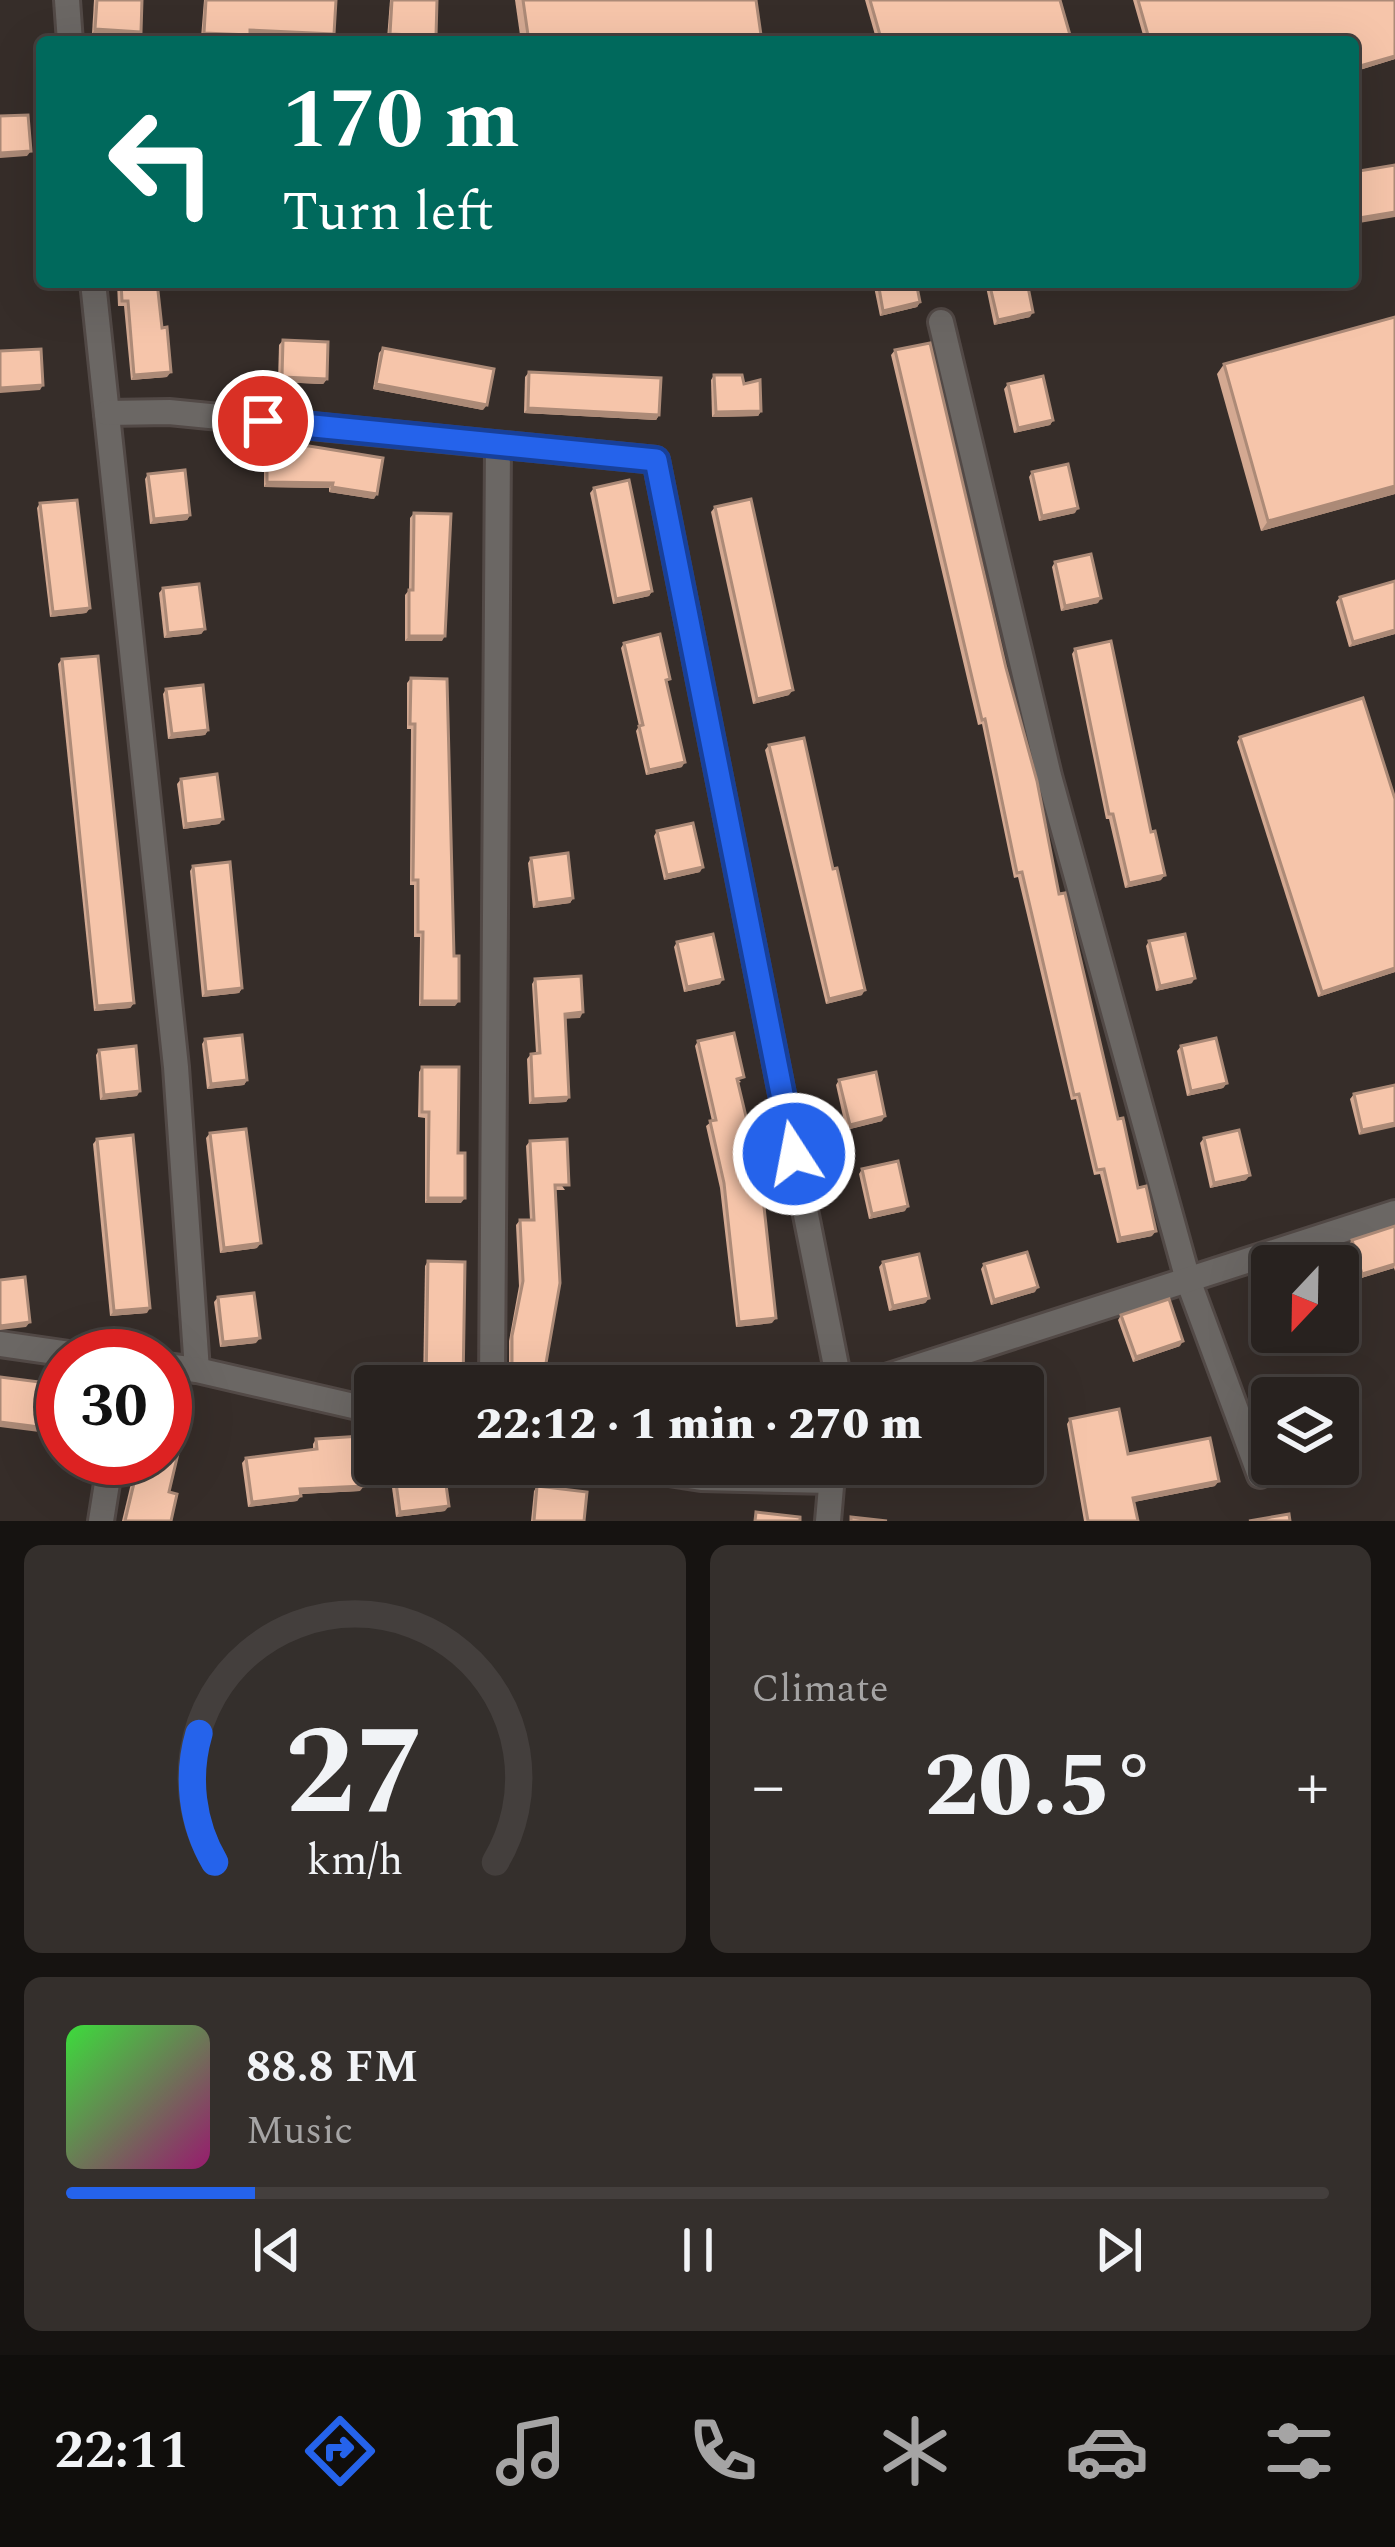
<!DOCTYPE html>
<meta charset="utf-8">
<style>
body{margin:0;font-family:Spectral,serif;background:#342f2c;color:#f1f3f6;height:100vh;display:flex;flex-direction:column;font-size:45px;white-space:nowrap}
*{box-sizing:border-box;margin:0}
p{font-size:39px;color:#a5a4a4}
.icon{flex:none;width:66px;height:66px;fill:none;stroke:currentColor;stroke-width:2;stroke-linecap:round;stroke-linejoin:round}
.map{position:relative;height:1521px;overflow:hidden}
.panel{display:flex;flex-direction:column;gap:24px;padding:24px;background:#161311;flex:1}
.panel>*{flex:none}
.hud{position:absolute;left:36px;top:36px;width:1323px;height:252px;border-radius:12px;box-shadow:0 12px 48px #0002,0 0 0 3px #443f3d;background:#00695c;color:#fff;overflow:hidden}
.needle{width:78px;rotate:202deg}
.fabs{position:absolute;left:1251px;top:1245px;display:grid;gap:24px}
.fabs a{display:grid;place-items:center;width:108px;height:108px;border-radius:12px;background:#28221f;box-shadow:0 12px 48px #0002,0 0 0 3px #443f3d;font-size:60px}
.speed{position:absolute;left:36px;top:1329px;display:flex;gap:24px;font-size:60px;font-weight:700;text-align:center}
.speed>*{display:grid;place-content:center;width:156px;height:156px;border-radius:50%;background:#28221f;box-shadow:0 12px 48px #0002,0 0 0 3px #443f3d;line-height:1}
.speed .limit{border:18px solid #d22;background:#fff;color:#111}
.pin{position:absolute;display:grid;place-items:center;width:102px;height:102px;color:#fff;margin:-51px;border:6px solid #fff;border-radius:50%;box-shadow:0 3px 12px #0007}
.me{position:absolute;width:132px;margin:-66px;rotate:349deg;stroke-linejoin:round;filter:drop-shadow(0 0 9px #0008)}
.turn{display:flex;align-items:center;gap:42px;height:252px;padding:0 48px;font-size:54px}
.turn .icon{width:156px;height:156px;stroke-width:2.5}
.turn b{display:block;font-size:84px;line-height:102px}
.big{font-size:90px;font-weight:800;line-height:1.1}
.panel .widget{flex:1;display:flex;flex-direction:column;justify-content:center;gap:18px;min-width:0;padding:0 42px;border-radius:18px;background:#342f2c}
.panel .dial{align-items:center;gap:0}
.dial svg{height:312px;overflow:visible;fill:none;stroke:#443f3d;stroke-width:7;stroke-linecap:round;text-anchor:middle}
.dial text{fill:#f1f3f6;stroke:none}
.song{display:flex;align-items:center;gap:36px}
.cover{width:144px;height:144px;border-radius:18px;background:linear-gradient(135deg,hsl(120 70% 55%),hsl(320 70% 35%))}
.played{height:12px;border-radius:6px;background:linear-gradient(90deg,#2563eb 15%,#443f3d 15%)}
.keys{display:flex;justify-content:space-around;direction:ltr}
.heat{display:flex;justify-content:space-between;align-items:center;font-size:66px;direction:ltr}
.panel .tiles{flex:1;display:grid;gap:24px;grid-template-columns:1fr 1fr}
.widget:last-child{grid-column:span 2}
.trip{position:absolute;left:354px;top:1365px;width:690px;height:120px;border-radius:12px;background:#28221f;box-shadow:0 12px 48px #0002,0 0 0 3px #443f3d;font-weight:800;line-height:120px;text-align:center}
.tabs{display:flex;height:192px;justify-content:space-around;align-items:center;background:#100e0c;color:#a5a4a4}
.tabs .icon{width:84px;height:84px}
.tabs .current{color:#2563eb}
.tabs b{font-size:54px;color:#f1f3f6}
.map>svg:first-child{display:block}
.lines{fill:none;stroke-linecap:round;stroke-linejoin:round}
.minor-casing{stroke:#524946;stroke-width:30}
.minor{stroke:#6b6764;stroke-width:24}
.wall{fill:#d4a992}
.shaded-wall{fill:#ac8a77}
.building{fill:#f6c5aa;stroke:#ac8a77;stroke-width:3}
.route-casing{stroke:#184099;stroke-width:30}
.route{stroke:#2563eb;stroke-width:21}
</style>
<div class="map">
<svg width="1395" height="1521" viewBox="0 0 1395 1521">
<rect width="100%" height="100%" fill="#362d29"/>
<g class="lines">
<defs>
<g id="minor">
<polyline points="67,0 70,42"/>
<polyline points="93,282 176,1067 197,1370"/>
<polyline points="941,322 1049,776 1188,1280 1260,1475"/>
<polyline points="107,413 169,412 656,460 840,1386"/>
<polyline points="0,1344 83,1356"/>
<polyline points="165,1366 197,1370 375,1411"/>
<polyline points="492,1386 498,445"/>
<polyline points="858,1386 1395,1213"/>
<polyline points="611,1464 701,1478 831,1481"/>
<polyline points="101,1521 111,1458"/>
<polyline points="828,1521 833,1464"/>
</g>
</defs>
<!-- minor casing -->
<use href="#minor" class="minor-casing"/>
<!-- minor -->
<use href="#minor" class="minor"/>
</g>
<!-- wall -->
<g class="wall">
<polygon points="94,0 142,0 141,32 138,37 92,34"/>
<polygon points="204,0 336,0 331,39 250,35 246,40 201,38"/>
<polygon points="390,0 392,0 432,41 387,39"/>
<polygon points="515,0 756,0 762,42 521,42"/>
<polygon points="865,0 1060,0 1072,42 877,42"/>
<polygon points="1133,0 1395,0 1395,59 1353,72 1353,42 1145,42"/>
<polygon points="117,282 157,282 167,377 131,380 124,306 118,306"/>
<polygon points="873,282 916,282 920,302 917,307 880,316"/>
<polygon points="985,282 1027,282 1030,317 994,325"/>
<polygon points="283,340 327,379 323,384 278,382 279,345"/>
<polygon points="383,348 483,410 373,389 379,353"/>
<polygon points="895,350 1059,894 1118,1119 1152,1236 1117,1243 1100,1174 1094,1175 1076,1099 1071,1100 1018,877 1014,878 982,724 978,725 891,355"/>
<polygon points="1224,364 1395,494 1261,531 1217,374"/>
<polygon points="529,372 659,415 656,420 524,413 525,377"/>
<polygon points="714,375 744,384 761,411 758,416 712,417 711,380"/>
<polygon points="1008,384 1053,420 1050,425 1014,433 1004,389"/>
<polygon points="267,446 374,499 329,492 329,488 264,487 264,451"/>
<polygon points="1032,472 1075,513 1039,521 1029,477"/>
<polygon points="148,474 190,515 187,520 150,524 145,479"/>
<polygon points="594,488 652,591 649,596 613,604 590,493"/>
<polygon points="40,503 90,608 86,613 50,617 37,508"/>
<polygon points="715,507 789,695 753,704 711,512"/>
<polygon points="414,513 442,641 405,641 405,595 409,590 410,518"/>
<polygon points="1055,562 1098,603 1061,611 1052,567"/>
<polygon points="163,588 205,629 201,634 164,638 159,593"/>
<polygon points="1340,597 1395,634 1349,647 1336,602"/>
<polygon points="624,643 667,684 682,767 646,775 636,731 639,726 621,648"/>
<polygon points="1075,649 1161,880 1125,888 1109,819 1106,819 1072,654"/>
<polygon points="62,659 134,1003 130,1008 94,1011 58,664"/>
<polygon points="411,678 455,1006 419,1006 420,937 414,937 414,885 410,885 411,729 407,729 407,683"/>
<polygon points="166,689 208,730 205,735 168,739 163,694"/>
<polygon points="1240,737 1395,799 1395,972 1318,997 1237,742"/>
<polygon points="769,745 862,995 826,1004 765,750"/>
<polygon points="181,779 223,819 219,824 183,829 177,784"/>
<polygon points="657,831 700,872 664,880 654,836"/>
<polygon points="531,858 573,898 570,903 533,908 528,863"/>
<polygon points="193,866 242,988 239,993 202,997 190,871"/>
<polygon points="1149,941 1192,983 1156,991 1146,946"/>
<polygon points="677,942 720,984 684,992 674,947"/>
<polygon points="535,979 580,1018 566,1018 569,1097 566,1102 529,1104 527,1059 531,1054 536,1053 532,984"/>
<polygon points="205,1039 247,1080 244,1085 207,1089 202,1044"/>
<polygon points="698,1041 741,1082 738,1083 772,1323 736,1327 720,1188 706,1126 712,1121 695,1046"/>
<polygon points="1181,1046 1227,1083 1223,1088 1187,1096 1177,1051"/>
<polygon points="99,1050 137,1096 100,1100 96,1055"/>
<polygon points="422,1067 458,1153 461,1203 425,1203 425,1118 418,1117 419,1072"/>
<polygon points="839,1080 882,1121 846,1130 836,1085"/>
<polygon points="1395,1085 1359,1135 1350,1099 1354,1094"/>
<polygon points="210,1133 257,1248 220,1253 206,1138"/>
<polygon points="1204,1138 1246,1180 1210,1188 1200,1143"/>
<polygon points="97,1139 147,1313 110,1316 93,1144"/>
<polygon points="530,1141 565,1190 555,1190 542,1386 513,1386 514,1379 509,1378 509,1341 519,1286 516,1225 520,1220 530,1220 526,1146"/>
<polygon points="862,1169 905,1211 869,1219 859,1174"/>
<polygon points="1395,1226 1395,1271 1394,1268 1358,1279 1348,1245 1352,1240"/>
<polygon points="428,1261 463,1386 423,1386 425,1266"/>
<polygon points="883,1262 929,1298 925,1303 889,1311 879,1267"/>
<polygon points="984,1264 1035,1292 991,1305 981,1269"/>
<polygon points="1272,1276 1272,1306 1263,1283 1267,1278"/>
<polygon points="218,1297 256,1343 220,1347 214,1302"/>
<polygon points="1121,1315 1180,1346 1133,1362 1118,1320"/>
<polygon points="1070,1419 1128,1454 1215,1486 1134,1502 1138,1521 1084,1521 1067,1424"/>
<polygon points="316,1439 360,1491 301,1494 297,1501 248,1507 242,1463 246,1458 313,1449 313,1444"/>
<polygon points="137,1458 165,1458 171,1521 122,1521"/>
<polygon points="952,1464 1007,1464 1008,1469 1005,1474 956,1484"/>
<polygon points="394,1468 445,1511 396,1517 390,1473"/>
<polygon points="537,1486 584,1521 531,1521 534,1491"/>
</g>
<!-- shaded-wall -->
<g class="shaded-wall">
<polygon points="95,29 141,32 138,37 92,34"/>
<polygon points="250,30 334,34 331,39 247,35"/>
<polygon points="204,33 250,35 246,40 201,38"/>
<polygon points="390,34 436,36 432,41 387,39"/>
<polygon points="1395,56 1395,59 1353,72 1353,68"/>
<polygon points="31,151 27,156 0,158 0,153"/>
<polygon points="1395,212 1395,217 1353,224 1353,219"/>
<polygon points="920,302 917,307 880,316 883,311"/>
<polygon points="1033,312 1030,317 994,325 998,320"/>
<polygon points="171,372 167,377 131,380 134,375"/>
<polygon points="282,377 327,379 323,384 278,382"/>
<polygon points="376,384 487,405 483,410 373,389"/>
<polygon points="43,385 40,390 0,393 0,388"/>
<polygon points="528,408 659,415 656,420 524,413"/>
<polygon points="761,411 758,416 712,417 716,412"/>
<polygon points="1053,420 1050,425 1014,433 1018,428"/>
<polygon points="267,482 333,483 329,488 264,487"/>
<polygon points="1395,486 1395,494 1261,531 1268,521"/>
<polygon points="332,487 377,494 374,499 329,492"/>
<polygon points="1078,508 1075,513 1039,521 1042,516"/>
<polygon points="190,515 187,520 150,524 154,519"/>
<polygon points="652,591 649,596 613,604 616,599"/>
<polygon points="1101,598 1098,603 1061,611 1065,606"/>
<polygon points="90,608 86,613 50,617 53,612"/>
<polygon points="205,629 201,634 164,638 168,633"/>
<polygon points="1395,630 1395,634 1349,647 1353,642"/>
<polygon points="409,636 445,636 442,641 405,641"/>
<polygon points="793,690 789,695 753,704 757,699"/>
<polygon points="208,730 205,735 168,739 172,734"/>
<polygon points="685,762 682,767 646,775 649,770"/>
<polygon points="223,819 219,824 183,829 186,824"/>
<polygon points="703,867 700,872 664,880 667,875"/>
<polygon points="1165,875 1161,880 1125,888 1129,883"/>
<polygon points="573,898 570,903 533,908 537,903"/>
<polygon points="1395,968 1395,972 1318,997 1322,992"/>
<polygon points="1195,978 1192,983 1156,991 1160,986"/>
<polygon points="723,979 720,984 684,992 687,987"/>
<polygon points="242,988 239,993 202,997 206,992"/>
<polygon points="865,990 862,995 826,1004 829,999"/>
<polygon points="422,1001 459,1001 455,1006 419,1006"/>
<polygon points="134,1003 130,1008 94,1011 97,1006"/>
<polygon points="583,1012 580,1018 562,1019 565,1014"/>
<polygon points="247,1080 244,1085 207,1089 211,1084"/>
<polygon points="1227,1083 1223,1088 1187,1096 1191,1091"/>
<polygon points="140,1091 137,1096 100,1100 104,1095"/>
<polygon points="569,1097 566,1102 529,1104 533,1099"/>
<polygon points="885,1116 882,1121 846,1130 850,1125"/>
<polygon points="1395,1123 1395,1127 1359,1135 1362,1130"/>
<polygon points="1250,1175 1246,1180 1210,1188 1214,1183"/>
<polygon points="428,1198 465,1198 461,1203 425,1203"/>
<polygon points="908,1206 905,1211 869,1219 872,1214"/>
<polygon points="1156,1231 1152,1236 1117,1243 1120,1238"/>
<polygon points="261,1243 257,1248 220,1253 224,1248"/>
<polygon points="1395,1264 1394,1268 1358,1279 1362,1274"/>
<polygon points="1038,1287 1035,1292 991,1305 994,1300"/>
<polygon points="929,1298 925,1303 889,1311 893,1306"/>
<polygon points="150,1308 147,1313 110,1316 114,1311"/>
<polygon points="776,1318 772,1323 736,1327 739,1322"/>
<polygon points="30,1322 26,1327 0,1330 0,1326"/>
<polygon points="260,1338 256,1343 220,1347 223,1342"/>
<polygon points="1183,1341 1180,1346 1133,1362 1136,1357"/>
<polygon points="0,1422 63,1430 63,1435 0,1427"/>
<polygon points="1008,1469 1005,1474 956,1484 959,1479"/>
<polygon points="1219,1481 1215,1486 1129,1503 1133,1498"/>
<polygon points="364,1486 360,1491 297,1494 300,1489"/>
<polygon points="301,1496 297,1501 248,1507 252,1502"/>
<polygon points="449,1506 445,1511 396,1517 400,1512"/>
</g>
<!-- building -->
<g class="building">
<polygon points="97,0 142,0 141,32 95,29"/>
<polygon points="206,0 336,0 334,34 250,30 250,35 204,33"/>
<polygon points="392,0 437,0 436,36 390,34"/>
<polygon points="523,0 756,0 762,42 529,42"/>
<polygon points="870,0 1060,0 1072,42 882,42"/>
<polygon points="1138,0 1395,0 1395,56 1353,68 1353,42 1150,42"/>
<polygon points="28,115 31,151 0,153 0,116"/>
<polygon points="1395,165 1395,212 1353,219 1353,172"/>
<polygon points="121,282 157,282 162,328 167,327 171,372 134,375 128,301 122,301"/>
<polygon points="878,282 916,282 920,302 883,311"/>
<polygon points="989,282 1027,282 1033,312 998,320"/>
<polygon points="1395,317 1395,486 1268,521 1224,364"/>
<polygon points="283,340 328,342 327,379 282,377"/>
<polygon points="930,343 1006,668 1037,781 1059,894 1065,893 1118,1119 1123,1118 1138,1188 1146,1186 1156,1231 1120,1238 1104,1169 1097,1170 1079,1094 1074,1095 1022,872 1017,873 985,719 982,720 895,350"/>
<polygon points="383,348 494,369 487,405 376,384"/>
<polygon points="41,349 43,385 0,388 0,351"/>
<polygon points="529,372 661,378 659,415 528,408"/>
<polygon points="714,375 742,375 744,384 760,380 761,411 716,412"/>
<polygon points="1043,376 1053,420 1018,428 1008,384"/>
<polygon points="267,446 309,446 383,458 377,494 332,487 333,483 267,482"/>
<polygon points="1068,464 1078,508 1042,516 1032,472"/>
<polygon points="185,470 190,515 154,519 148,474"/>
<polygon points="629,480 652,591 616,599 594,488"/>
<polygon points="751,499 793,690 757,699 715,507"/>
<polygon points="77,500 90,608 53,612 40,503"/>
<polygon points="414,513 451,514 445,636 409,636 409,590 413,590"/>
<polygon points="1091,554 1101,598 1065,606 1055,562"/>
<polygon points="1395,581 1395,630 1353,642 1340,597"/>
<polygon points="199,584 205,629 168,633 163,588"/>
<polygon points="660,634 670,679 666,680 685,762 649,770 639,726 643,725 624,643"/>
<polygon points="1111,641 1151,832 1155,831 1165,875 1129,883 1113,814 1109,814 1075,649"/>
<polygon points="98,656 134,1003 97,1006 62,659"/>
<polygon points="411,678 447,679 454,956 459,956 459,1001 422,1001 423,932 418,932 418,880 413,880 415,724 410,724"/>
<polygon points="203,685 208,730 172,734 166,689"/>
<polygon points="1363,698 1395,799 1395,968 1322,992 1240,737"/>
<polygon points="804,738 833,869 837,868 865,990 829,999 769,745"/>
<polygon points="217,774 223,819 186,824 181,779"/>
<polygon points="693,823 703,867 667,875 657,831"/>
<polygon points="568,853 573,898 537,903 531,858"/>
<polygon points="230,862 242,988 206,992 193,866"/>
<polygon points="713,934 723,979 687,987 677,942"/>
<polygon points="1185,934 1195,978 1160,986 1149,941"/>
<polygon points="581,976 583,1012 565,1014 569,1097 533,1099 531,1054 540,1053 535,979"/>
<polygon points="734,1033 744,1077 737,1079 761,1179 776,1318 739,1322 724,1183 710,1121 716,1120 698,1041"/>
<polygon points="242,1035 247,1080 211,1084 205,1039"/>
<polygon points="1216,1038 1227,1083 1191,1091 1181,1046"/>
<polygon points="136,1046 140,1091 104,1095 99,1050"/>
<polygon points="422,1067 459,1067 458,1153 465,1153 465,1198 428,1198 429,1112 422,1112"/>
<polygon points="876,1072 885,1116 850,1125 839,1080"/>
<polygon points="1395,1085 1395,1123 1362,1130 1354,1094"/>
<polygon points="246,1129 261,1243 224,1248 210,1133"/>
<polygon points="1239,1130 1250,1175 1214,1183 1204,1138"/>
<polygon points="133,1135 150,1308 114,1311 97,1139"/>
<polygon points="567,1139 569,1185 555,1185 560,1283 542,1386 515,1386 518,1374 512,1373 512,1336 523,1281 520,1220 534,1220 530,1141"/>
<polygon points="898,1161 908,1206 872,1214 862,1169"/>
<polygon points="1395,1226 1395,1264 1362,1274 1352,1240"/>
<polygon points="1027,1252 1038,1287 994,1300 984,1264"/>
<polygon points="919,1254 929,1298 893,1306 883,1262"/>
<polygon points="428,1261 465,1262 463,1386 426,1386"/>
<polygon points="25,1277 30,1322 0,1326 0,1280"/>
<polygon points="254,1293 260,1338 223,1342 218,1297"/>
<polygon points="1169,1299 1183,1341 1136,1357 1121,1315"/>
<polygon points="971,1364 977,1386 925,1386 923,1378"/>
<polygon points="790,1367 792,1386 756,1386 754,1371"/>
<polygon points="0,1377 63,1385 63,1430 0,1422"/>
<polygon points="165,1405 188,1411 169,1492 177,1494 171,1521 125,1521 140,1458 165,1458"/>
<polygon points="1119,1409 1128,1454 1210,1438 1219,1481 1133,1498 1138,1521 1088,1521 1070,1419"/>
<polygon points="361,1436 364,1486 300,1489 301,1496 252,1502 246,1458 317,1449 316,1439"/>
<polygon points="425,1464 443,1464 449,1506 400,1512 394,1468"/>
<polygon points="956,1464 1007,1464 1008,1469 959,1479"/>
<polygon points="537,1486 587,1492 584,1521 534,1521"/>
<polygon points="756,1512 800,1517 800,1521 755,1521"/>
<polygon points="1289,1514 1290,1521 1249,1521"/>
<polygon points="851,1517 887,1521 851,1521"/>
</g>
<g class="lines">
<defs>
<polyline id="route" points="263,421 656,460 794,1154"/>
</defs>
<!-- route casing -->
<use href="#route" class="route-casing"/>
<!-- route -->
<use href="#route" class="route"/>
</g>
</svg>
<div class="fabs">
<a><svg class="needle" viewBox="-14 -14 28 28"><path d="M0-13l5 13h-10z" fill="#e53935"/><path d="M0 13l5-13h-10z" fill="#a5a4a4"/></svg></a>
<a><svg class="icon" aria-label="layers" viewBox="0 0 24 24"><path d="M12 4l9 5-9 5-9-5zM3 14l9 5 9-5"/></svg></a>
</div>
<div class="speed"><div class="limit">30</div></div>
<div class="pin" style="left:263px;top:421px;background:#d93025"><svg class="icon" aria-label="arrive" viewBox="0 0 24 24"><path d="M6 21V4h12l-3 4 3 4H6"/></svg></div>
<svg class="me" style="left:794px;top:1154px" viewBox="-20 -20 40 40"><circle r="17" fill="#2563eb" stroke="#fff" stroke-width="3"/><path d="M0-11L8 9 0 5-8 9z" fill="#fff"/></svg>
<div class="trip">22:12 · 1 min · 270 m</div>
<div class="hud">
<div class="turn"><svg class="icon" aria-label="left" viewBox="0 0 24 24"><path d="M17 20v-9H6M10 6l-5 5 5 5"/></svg><div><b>170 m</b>Turn left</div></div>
</div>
</div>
<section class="panel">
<div class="tiles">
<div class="widget dial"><svg viewBox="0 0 100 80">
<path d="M14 69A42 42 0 1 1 86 69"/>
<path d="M14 69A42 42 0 0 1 10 36" stroke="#2563eb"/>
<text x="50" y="56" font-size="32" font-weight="700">27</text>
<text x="50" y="72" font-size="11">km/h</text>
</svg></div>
<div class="widget"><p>Climate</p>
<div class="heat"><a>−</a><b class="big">20.5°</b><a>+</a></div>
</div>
<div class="widget">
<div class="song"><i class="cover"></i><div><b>88.8 FM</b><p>Music</p></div></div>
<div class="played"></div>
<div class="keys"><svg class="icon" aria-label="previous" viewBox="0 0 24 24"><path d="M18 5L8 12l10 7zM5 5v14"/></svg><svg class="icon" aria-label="pause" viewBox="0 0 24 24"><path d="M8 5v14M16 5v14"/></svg><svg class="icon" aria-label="next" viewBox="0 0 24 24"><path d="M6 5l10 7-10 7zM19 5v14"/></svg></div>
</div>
</div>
</section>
<nav class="tabs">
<b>22:11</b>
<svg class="icon current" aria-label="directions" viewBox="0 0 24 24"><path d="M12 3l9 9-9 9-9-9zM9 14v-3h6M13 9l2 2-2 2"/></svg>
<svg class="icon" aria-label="music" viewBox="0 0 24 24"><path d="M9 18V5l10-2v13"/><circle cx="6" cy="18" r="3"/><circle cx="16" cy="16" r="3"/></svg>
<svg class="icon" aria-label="phone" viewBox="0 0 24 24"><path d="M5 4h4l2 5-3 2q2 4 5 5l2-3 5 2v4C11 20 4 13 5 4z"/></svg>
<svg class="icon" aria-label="climate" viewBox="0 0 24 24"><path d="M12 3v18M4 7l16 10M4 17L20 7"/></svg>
<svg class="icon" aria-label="car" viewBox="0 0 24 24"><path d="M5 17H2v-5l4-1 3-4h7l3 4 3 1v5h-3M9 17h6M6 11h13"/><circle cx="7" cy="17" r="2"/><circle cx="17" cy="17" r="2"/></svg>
<svg class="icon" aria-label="filters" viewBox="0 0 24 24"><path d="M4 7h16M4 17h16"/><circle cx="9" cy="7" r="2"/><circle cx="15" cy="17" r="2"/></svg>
</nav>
